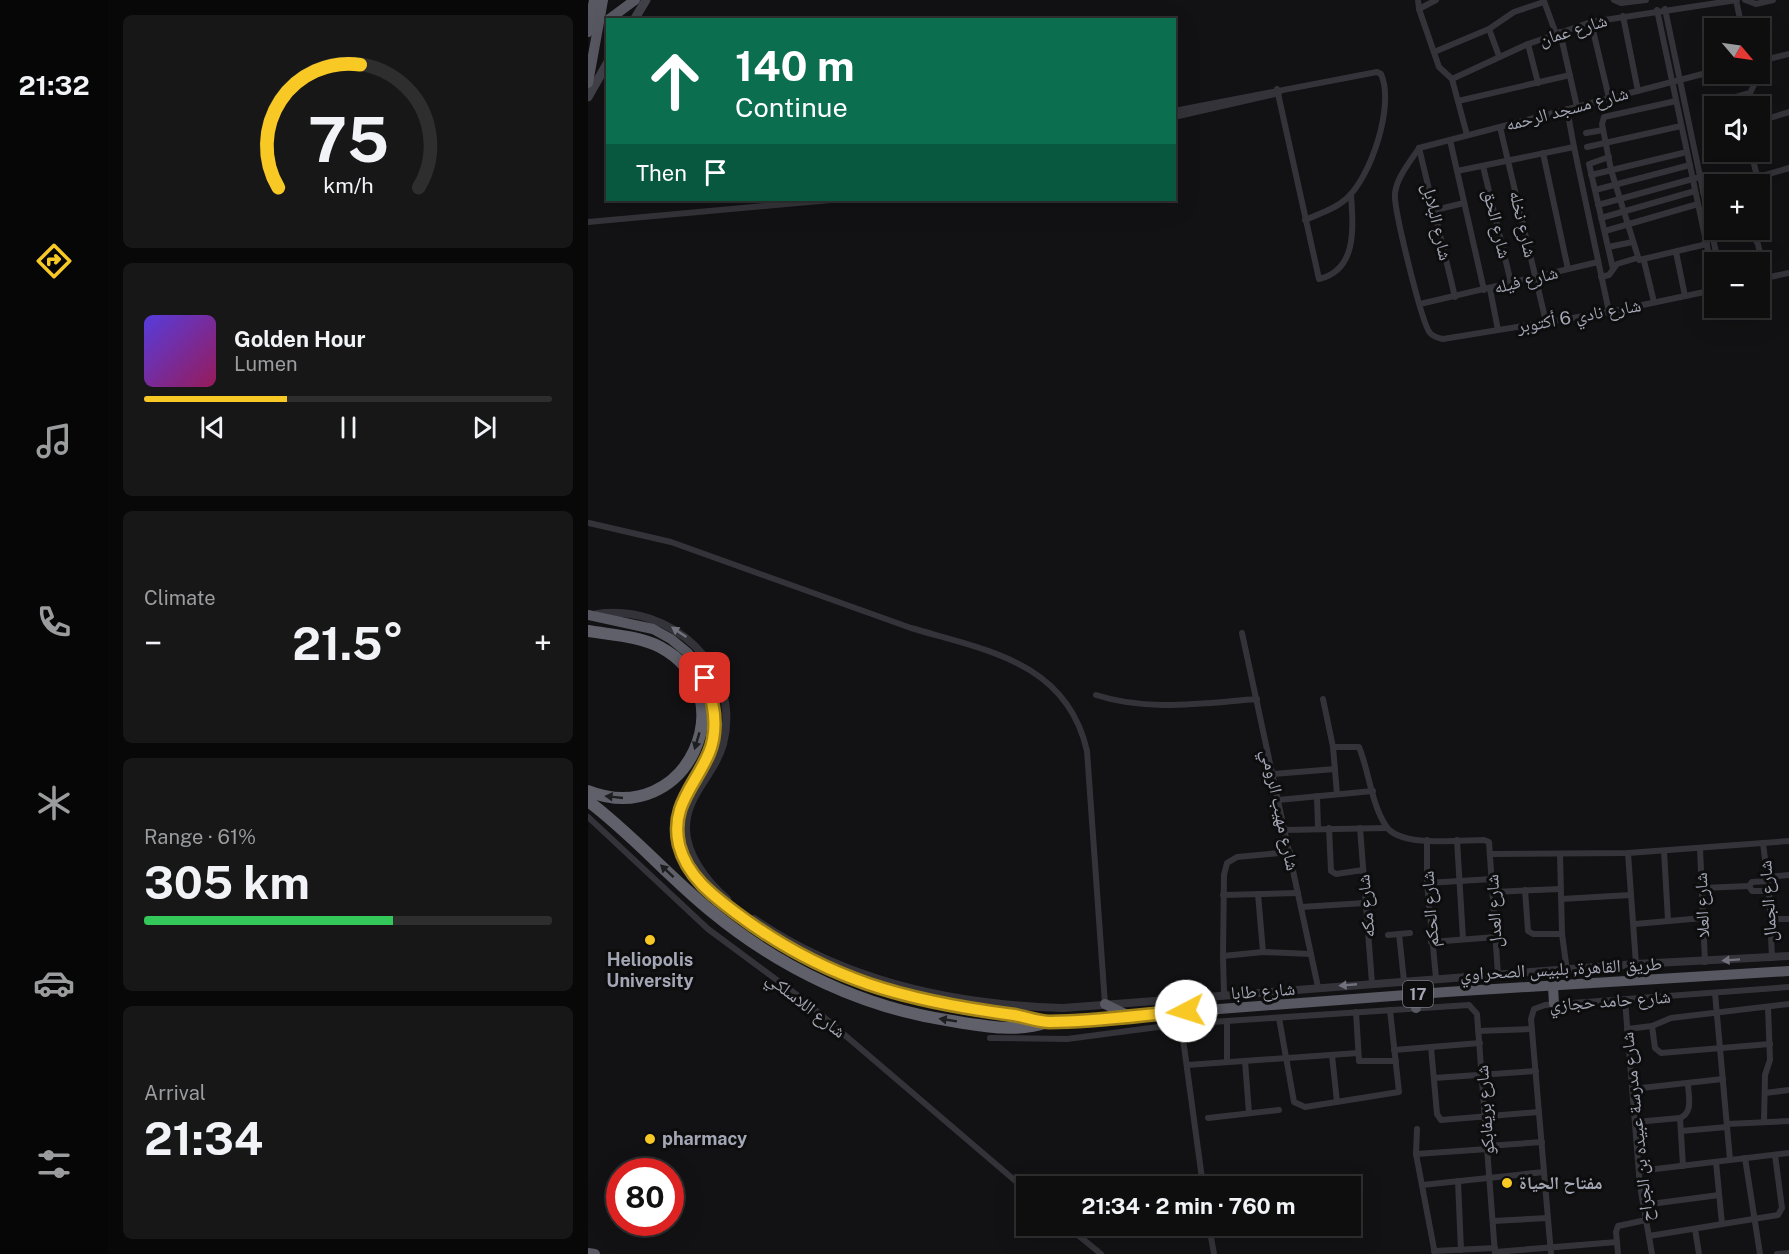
<!DOCTYPE html>
<meta charset="utf-8">
<style>
body{margin:0;font-family:"Public Sans","Noto Naskh Arabic",sans-serif;background:#171718;color:#f1f3f6;height:100vh;display:flex;flex-direction:column;font-size:22px;white-space:nowrap}
*{box-sizing:border-box;margin:0}
p{font-size:20px;color:#9b9c9e}
.icon{flex:none;width:33px;height:33px;fill:none;stroke:currentColor;stroke-width:2;stroke-linecap:round;stroke-linejoin:round}
.map{position:relative;flex:1;overflow:hidden}
.details{display:flex;flex-direction:column;gap:15px;padding:15px;background:#080808;width:480px}
.details>*{flex:none}
.banner{position:absolute;left:18px;top:18px;width:570px;height:183px;border-radius:0px;box-shadow:0 6px 24px #0002,0 0 0 2px #2e2e2f;background:#0b6e4f;color:#fff;overflow:hidden}
.needle{width:39px;rotate:119deg}
.buttons{position:absolute;left:1116px;top:18px;display:grid;gap:12px}
.buttons a{display:grid;place-items:center;width:66px;height:66px;border-radius:0px;background:#0e0e0f;box-shadow:0 6px 24px #0002,0 0 0 2px #2e2e2f;font-size:30px}
.speed{position:absolute;left:18px;top:1158px;display:flex;gap:12px;font-size:30px;font-weight:700;text-align:center}
.speed>*{display:grid;place-content:center;width:78px;height:78px;border-radius:50%;background:#0e0e0f;box-shadow:0 6px 24px #0002,0 0 0 2px #2e2e2f;line-height:1}
.speed .limit{border:9px solid #d22;background:#fff;color:#111}
.pin{position:absolute;display:grid;place-items:center;width:51px;height:51px;color:#fff;margin:-26px;border-radius:12px;box-shadow:0 3px 9px #0006}
.me{position:absolute;width:66px;margin:-33px;rotate:265deg;stroke-linejoin:round;filter:drop-shadow(0 0 4px #0008)}
.turn{display:flex;align-items:center;gap:21px;height:126px;padding:0 30px;font-size:27px}
.turn .icon{width:78px;height:78px;stroke-width:2.5}
.turn b{display:block;font-size:42px;line-height:51px}
.then{display:flex;align-items:center;height:57px;padding:0 30px;background:#0003;gap:12px;font-size:22px}
.big{font-size:45px;font-weight:700;line-height:1.1}
.details .card{flex:1;display:flex;flex-direction:column;justify-content:center;gap:9px;min-width:0;padding:0 21px;border-radius:9px;background:#171718}
.details .dial{align-items:center;gap:0}
.dial svg{height:156px;overflow:visible;fill:none;stroke:#2e2e2f;stroke-width:7;stroke-linecap:round;text-anchor:middle}
.dial text{fill:#f1f3f6;stroke:none}
.song{display:flex;align-items:center;gap:18px}
.cover{width:72px;height:72px;border-radius:9px;background:linear-gradient(135deg,hsl(250 70% 55%),hsl(330 70% 35%))}
.played{height:6px;border-radius:3px;background:linear-gradient(90deg,#f8c825 35%,#2e2e2f 35%)}
.keys{display:flex;justify-content:space-around;direction:ltr}
.heat{display:flex;justify-content:space-between;align-items:center;font-size:33px;direction:ltr}
.charge{height:9px;border-radius:4px;background:linear-gradient(90deg,#34c759 61%,#2e2e2f 0)}
.trip{position:absolute;left:428px;top:1176px;width:345px;height:60px;border-radius:0px;background:#0e0e0f;box-shadow:0 6px 24px #0002,0 0 0 2px #2e2e2f;font-weight:700;line-height:60px;text-align:center}
main{display:flex;flex:1;min-height:0}
.tabs{display:flex;flex-direction:column;width:108px;justify-content:space-around;align-items:center;background:#060606;color:#9b9c9e}
.tabs .icon{width:42px;height:42px}
.tabs .selected{color:#f8c825}
.tabs b{font-size:27px;color:#f1f3f6}
.map>svg:first-child{display:block}
.lines{fill:none;stroke-linecap:round;stroke-linejoin:round}
.minor{stroke:#333339;stroke-width:6}
.tertiary{stroke:#333339;stroke-width:8}
.secondary{stroke:#414249;stroke-width:9}
.trunk{stroke:#575861;stroke-width:10}
.motorway{stroke:#5f606a;stroke-width:12}
.oneway{fill:#71727d}
.oneway2{fill:#1d1e20}
.route-casing{stroke:#a18218;stroke-width:15}
.route{stroke:#f8c825;stroke-width:10}
.poi-dot{fill:#f8c825;stroke:#0d0d0e;stroke-width:2}
.labels{text-anchor:middle;stroke-width:6;stroke-linejoin:round;paint-order:stroke}
.shield{fill:#0d0d0e;stroke:#767883;stroke-width:1.5}
.shield-label{font-size:16px;font-weight:bold;fill:#a3a6b5}
.street-label{font-size:18px;fill:#a3a6b5;stroke:#0d0d0e}
.poi-label{font-size:18px;font-weight:bold;fill:#a3a6b5;stroke:#0d0d0e;text-anchor:start}
</style>
<main>
<nav class="tabs">
<b>21:32</b>
<svg class="icon selected" aria-label="directions" viewBox="0 0 24 24"><path d="M12 3l9 9-9 9-9-9zM9 14v-3h6M13 9l2 2-2 2"/></svg>
<svg class="icon" aria-label="music" viewBox="0 0 24 24"><path d="M9 18V5l10-2v13"/><circle cx="6" cy="18" r="3"/><circle cx="16" cy="16" r="3"/></svg>
<svg class="icon" aria-label="phone" viewBox="0 0 24 24"><path d="M5 4h4l2 5-3 2q2 4 5 5l2-3 5 2v4C11 20 4 13 5 4z"/></svg>
<svg class="icon" aria-label="climate" viewBox="0 0 24 24"><path d="M12 3v18M4 7l16 10M4 17L20 7"/></svg>
<svg class="icon" aria-label="car" viewBox="0 0 24 24"><path d="M5 17H2v-5l4-1 3-4h7l3 4 3 1v5h-3M9 17h6M6 11h13"/><circle cx="7" cy="17" r="2"/><circle cx="17" cy="17" r="2"/></svg>
<svg class="icon" aria-label="filters" viewBox="0 0 24 24"><path d="M4 7h16M4 17h16"/><circle cx="9" cy="7" r="2"/><circle cx="15" cy="17" r="2"/></svg>
</nav>
<section class="details">
<div class="card dial"><svg viewBox="0 0 100 80">
<path d="M14 69A42 42 0 1 1 86 69"/>
<path d="M14 69A42 42 0 0 1 56 6" stroke="#f8c825"/>
<text x="50" y="56" font-size="32" font-weight="700">75</text>
<text x="50" y="72" font-size="11">km/h</text>
</svg></div>
<div class="card">
<div class="song"><i class="cover"></i><div><b>Golden Hour</b><p>Lumen</p></div></div>
<div class="played"></div>
<div class="keys"><svg class="icon" aria-label="previous" viewBox="0 0 24 24"><path d="M18 5L8 12l10 7zM5 5v14"/></svg><svg class="icon" aria-label="pause" viewBox="0 0 24 24"><path d="M8 5v14M16 5v14"/></svg><svg class="icon" aria-label="next" viewBox="0 0 24 24"><path d="M6 5l10 7-10 7zM19 5v14"/></svg></div>
</div>
<div class="card"><p>Climate</p>
<div class="heat"><a>−</a><b class="big">21.5°</b><a>+</a></div>
</div>
<div class="card"><p>Range · 61%</p><b class="big">305 km</b><div class="charge"></div></div>
<div class="card"><p>Arrival</p><b class="big">21:34</b></div>
</section>
<div class="map">
<svg width="1201" height="1254" viewBox="0 0 1201 1254">
<rect width="100%" height="100%" fill="#121214"/>
<g class="lines">
<!-- minor -->
<g class="minor">
<polyline points="830,0 831,9 851,67 864,79 879,135"/>
<polyline points="1026,0 1033,3 1058,0"/>
<polyline points="1148,0 1154,28"/>
<polyline points="1157,0 1168,4 1185,0"/>
<polyline points="956,1 968,34"/>
<polyline points="831,9 848,0"/>
<polyline points="1077,9 1130,262"/>
<polyline points="1069,10 1126,279"/>
<polyline points="1035,16 1050,91"/>
<polyline points="1003,22 1021,98"/>
<polyline points="901,29 911,56"/>
<polyline points="972,32 989,107"/>
<polyline points="940,44 950,83"/>
<polyline points="846,52 901,29 926,12 956,2"/>
<polyline points="1172,61 1201,54"/>
<polyline points="864,79 940,44 1003,22 1149,0"/>
<path d="M689,89L731,279C770,270 765,226 763,194"/>
<polyline points="870,101 982,75"/>
<polyline points="1088,101 1016,117 1014,124 1023,170 1051,260 1119,244"/>
<polyline points="1134,106 1137,100 1162,93 1166,85 1164,74"/>
<path d="M586,111L789,72L793,74C807,105 783,177 758,199C747,209 731,214 717,220"/>
<polyline points="586,117 691,93"/>
<polyline points="1172,121 1201,112"/>
<polyline points="912,127 958,322"/>
<polyline points="998,133 1015,130"/>
<polyline points="862,140 896,290"/>
<polyline points="986,147 1021,312"/>
<polyline points="999,147 1093,126"/>
<path d="M831,148C822,162 809,177 807,193C805,207 834,324 842,333C846,337 850,338 855,339L1021,312L1126,290"/>
<polyline points="831,148 1126,71"/>
<polyline points="831,148 867,297"/>
<polyline points="1163,152 1170,180"/>
<polyline points="955,153 980,269"/>
<polyline points="1021,157 1001,164 1025,269"/>
<polyline points="895,166 923,283"/>
<polyline points="869,171 986,147 979,109"/>
<polyline points="1003,175 1099,152"/>
<polyline points="1147,184 1201,168"/>
<polyline points="1007,190 1102,165"/>
<polyline points="1115,192 1126,189"/>
<polyline points="1010,205 1108,178"/>
<polyline points="847,210 876,203"/>
<polyline points="1013,218 1107,191"/>
<polyline points="0,222 243,200"/>
<polyline points="1161,230 1170,244 1177,278"/>
<polyline points="1017,231 1110,204"/>
<polyline points="1125,238 1161,230"/>
<polyline points="1020,247 1045,242"/>
<polyline points="1088,252 1097,296"/>
<polyline points="1056,261 1066,302"/>
<polyline points="1013,277 1021,275 1029,264 1049,258"/>
<polyline points="1172,279 1201,273"/>
<polyline points="902,289 910,330"/>
<polyline points="832,304 1010,262"/>
<path d="M1,523L83,542L323,628C398,650 479,662 499,751L517,1004"/>
<polyline points="654,633 730,987"/>
<path d="M508,695C560,712 615,703 669,699"/>
<polyline points="735,699 745,747 749,794"/>
<path d="M745,747H771C781,771 783,803 798,826C812,848 872,840 896,840L901,842L910,975"/>
<polyline points="685,774 747,769"/>
<polyline points="729,796 730,828"/>
<polyline points="690,800 785,791"/>
<polyline points="0,817 120,929 217,1001 438,1190"/>
<polyline points="741,828 743,871 748,874 775,870"/>
<polyline points="772,828 784,983"/>
<polyline points="697,830 799,828"/>
<polyline points="839,840 839,883 848,978"/>
<polyline points="869,840 875,939"/>
<polyline points="1175,843 1181,891 1184,958"/>
<polyline points="1112,848 1117,962"/>
<polyline points="1076,851 1080,920"/>
<polyline points="702,852 649,857 639,863 636,875 635,956 675,952 723,954"/>
<polyline points="1040,853 1048,964"/>
<polyline points="903,854 1040,853 1201,841"/>
<polyline points="972,854 974,934 979,971"/>
<polyline points="1180,877 1201,875"/>
<polyline points="839,883 904,879"/>
<polyline points="1161,886 1164,891 1181,891"/>
<polyline points="1114,888 1161,886 1164,882 1180,881"/>
<polyline points="937,890 940,931 945,934 974,934"/>
<polyline points="905,892 972,889"/>
<polyline points="670,894 675,952"/>
<polyline points="635,895 710,893"/>
<polyline points="973,899 1043,895"/>
<polyline points="713,907 777,903"/>
<polyline points="1183,919 1201,919"/>
<polyline points="1047,924 1115,918"/>
<polyline points="811,934 816,981"/>
<polyline points="800,935 822,933"/>
<polyline points="843,942 908,937"/>
<polyline points="635,956 636,994"/>
<polyline points="1127,993 1142,1160"/>
<polyline points="1037,1000 1052,1186 1064,1254"/>
<polyline points="768,1012 771,1061 808,1061"/>
<polyline points="691,1018 706,1102 717,1107 811,1092 802,1010"/>
<polyline points="593,1024 615,1186"/>
<polyline points="1064,1026 1067,1048 1073,1053 1182,1044"/>
<polyline points="1039,1029 1064,1026 1083,1018 1201,1004"/>
<polyline points="890,1031 944,1029"/>
<polyline points="402,1038 479,1039 593,1024 881,1005 889,1014 907,1254"/>
<polyline points="843,1047 849,1114 853,1120 951,1112"/>
<polyline points="806,1050 892,1043"/>
<polyline points="744,1055 749,1102"/>
<polyline points="657,1061 661,1113"/>
<polyline points="639,1062 639,1023"/>
<polyline points="599,1065 770,1053"/>
<polyline points="846,1078 948,1071"/>
<polyline points="1044,1089 1135,1079"/>
<polyline points="1177,1093 1201,1090"/>
<polyline points="620,1118 691,1110"/>
<polyline points="1092,1118 1095,1166"/>
<path d="M1047,1122L1092,1118C1106,1112 1100,1096 1100,1083"/>
<polyline points="1176,1122 1177,1075 1182,1060 1180,1007"/>
<polyline points="1139,1124 1201,1121"/>
<polyline points="829,1129 828,1154 847,1254"/>
<polyline points="1093,1131 1139,1127"/>
<polyline points="899,1146 954,1142"/>
<polyline points="828,1154 900,1149"/>
<polyline points="1157,1158 1172,1254"/>
<polyline points="1128,1162 1134,1224"/>
<polyline points="1051,1171 1201,1153"/>
<polyline points="870,1181 873,1250"/>
<polyline points="834,1185 956,1172"/>
<polyline points="1055,1205 1131,1195"/>
<polyline points="905,1221 960,1218"/>
<polyline points="479,1226 513,1254"/>
<polyline points="621,1226 626,1254"/>
<polyline points="1107,1229 1111,1254"/>
<polyline points="1061,1236 1190,1215 1194,1208 1187,1155"/>
<polyline points="846,1251 907,1248"/>
<polyline points="907,1252 1029,1242"/>
<polyline points="963,1254 943,1019 946,1009 957,1005 1201,987"/>
<polyline points="1030,1254 1028,1232 1030,1226 1058,1220"/>
<polyline points="1189,1254 1201,1253"/>
</g>
<!-- tertiary -->
<g class="tertiary">
<path d="M9,614C82,603 155,667 135,744C127,774 99,794 98,826C97,854 119,882 139,899"/>
<path d="M166,919C257,982 366,1005 475,1008L1048,964L1201,956"/>
</g>
<!-- secondary -->
<g class="secondary">
<polyline points="46,20 58,0"/>
<polyline points="0,97 20,62"/>
</g>
<!-- trunk -->
<g class="trunk">
<polyline points="20,20 47,0"/>
<polyline points="0,32 6,0"/>
<polyline points="0,83 15,0"/>
<polyline points="0,615 65,629 83,639 100,653 117,678 126,708 126,735 121,752 98,791 89,817 92,845 96,859 111,883 191,944 246,972 312,996 459,1022 858,992 1201,971"/>
<polyline points="965,987 966,1004"/>
<polyline points="826,994 828,1008"/>
<polyline points="517,1004 541,1016"/>
<polyline points="615,1010 617,1024"/>
<polyline points="0,1253 7,1254"/>
</g>
<!-- motorway -->
<g class="motorway">
<path d="M0,631C23,635 51,636 72,647C159,693 100,830 0,791"/>
<path d="M0,801C44,834 80,876 123,911C192,968 275,1008 364,1021C394,1026 431,1033 459,1022"/>
</g>
</g>
<!-- one-way arrows -->
<defs><path id="oneway-solid" d="M-6-.8H1V-3.2L6.5 0L1 3.2V.8H-6Z" transform="scale(1.5)"/></defs>
<g class="oneway">
<use href="#oneway-solid" transform="translate(91 632) rotate(-146)"/>
<use href="#oneway-solid" transform="translate(1143 960) rotate(176)"/>
<use href="#oneway-solid" transform="translate(760 985) rotate(175)"/>
</g>
<g class="oneway2">
<use href="#oneway-solid" transform="translate(109 741) rotate(106)"/>
<use href="#oneway-solid" transform="translate(26 797) rotate(-174)"/>
<use href="#oneway-solid" transform="translate(79 871) rotate(-137)"/>
<use href="#oneway-solid" transform="translate(360 1020) rotate(-171)"/>
</g>
<g class="lines">
<defs>
<path id="route" d="M117,678C126,702 131,729 121,753C107,786 82,806 91,845C99,876 124,895 148,913C237,980 318,1001 426,1015C438,1017 450,1022 462,1022C507,1022 553,1015 598,1011"/>
</defs>
<!-- route casing -->
<use href="#route" class="route-casing"/>
<!-- route -->
<use href="#route" class="route"/>
</g>
<!-- markers -->
<g class="poi-dot">
<circle cx="62" cy="940" r="6"/>
<circle cx="62" cy="1139" r="6"/>
<circle cx="919" cy="1183" r="6"/>
</g>
<g class="labels">
<!-- shield labels -->
<rect class="shield" x="815" y="981" width="30" height="26" rx="4.5"/>
<g class="shield-label">
<text x="830" y="1000">17</text>
</g>
<!-- street labels -->
<g class="street-label">
<text transform="translate(985 30) rotate(-17)" y="6">شارع عمان</text>
<text transform="translate(979 109) rotate(-15)" y="6">شارع مسجد الرحمه</text>
<text transform="translate(849 222) rotate(77)" y="6">شارع البلابل</text>
<text transform="translate(909 224) rotate(77)" y="6">شارع الحق</text>
<text transform="translate(935 224) rotate(77)" y="6">شارع نخله</text>
<text transform="translate(938 280) rotate(-14)" y="6">شارع فيله</text>
<text transform="translate(991 316) rotate(-10)" y="6">شارع نادي 6 أكتوبر</text>
<text transform="translate(692 810) rotate(78)" y="6">شارع مهيب الرومي</text>
<text transform="translate(1180 901) rotate(-94)" y="6">شارع الجمال</text>
<text transform="translate(1114 905) rotate(-92)" y="6">شارع العلا</text>
<text transform="translate(778 906) rotate(-95)" y="6">شارع مكه</text>
<text transform="translate(842 909) rotate(-94)" y="6">شارع الحكم</text>
<text transform="translate(906 911) rotate(-93)" y="6">شارع العدل</text>
<text transform="translate(973 969) rotate(-3)" y="6">طريق القاهرة, بلبيس الصحراوي</text>
<text transform="translate(675 991) rotate(-4)" y="6">شارع طابا</text>
<text transform="translate(1022 1001) rotate(-4)" y="6">شارع حامد حجازي</text>
<text transform="translate(218 1005) rotate(38)" y="6">شارع اللاسلكي</text>
<text transform="translate(897 1110) rotate(-94)" y="6">شارع بريفابكو</text>
<text transform="translate(1049 1127) rotate(-96)" y="6">شارع مدرسة عبيده بن الجراح</text>
</g>
<!-- poi labels -->
<g class="poi-label">
<text x="62" y="966" text-anchor="middle">Heliopolis<tspan x="62" dy="21">University</tspan></text>
<text x="74" y="1145">pharmacy</text>
<text x="931" y="1189">مفتاح الحياة</text>
</g>
</g>
</svg>
<div class="buttons">
<a><svg class="needle" viewBox="-14 -14 28 28"><path d="M0-13l5 13h-10z" fill="#e53935"/><path d="M0 13l5-13h-10z" fill="#9b9c9e"/></svg></a>
<a><svg class="icon" aria-label="sound" viewBox="0 0 24 24"><path d="M4 9h4l5-4v14l-5-4H4zM17 9q2 3 0 6"/></svg></a>
<a>+</a>
<a>−</a>
</div>
<div class="speed"><div class="limit">80</div></div>
<div class="pin" style="left:117px;top:678px;background:#d93025"><svg class="icon" aria-label="arrive" viewBox="0 0 24 24"><path d="M6 21V4h12l-3 4 3 4H6"/></svg></div>
<svg class="me" style="left:598px;top:1011px" viewBox="-20 -20 40 40"><circle r="19" fill="#fff"/><path d="M0-13L10 11 0 6-10 11z" fill="#f8c825"/></svg>
<div class="trip">21:34 · 2 min · 760 m</div>
<div class="banner">
<div class="turn"><svg class="icon" aria-label="ahead" viewBox="0 0 24 24"><path d="M12 20V5M6 11l6-6 6 6"/></svg><div><b>140 m</b>Continue</div></div>
<div class="then">Then<svg class="icon" aria-label="arrive" viewBox="0 0 24 24"><path d="M6 21V4h12l-3 4 3 4H6"/></svg></div>
</div>
</div>
</main>
